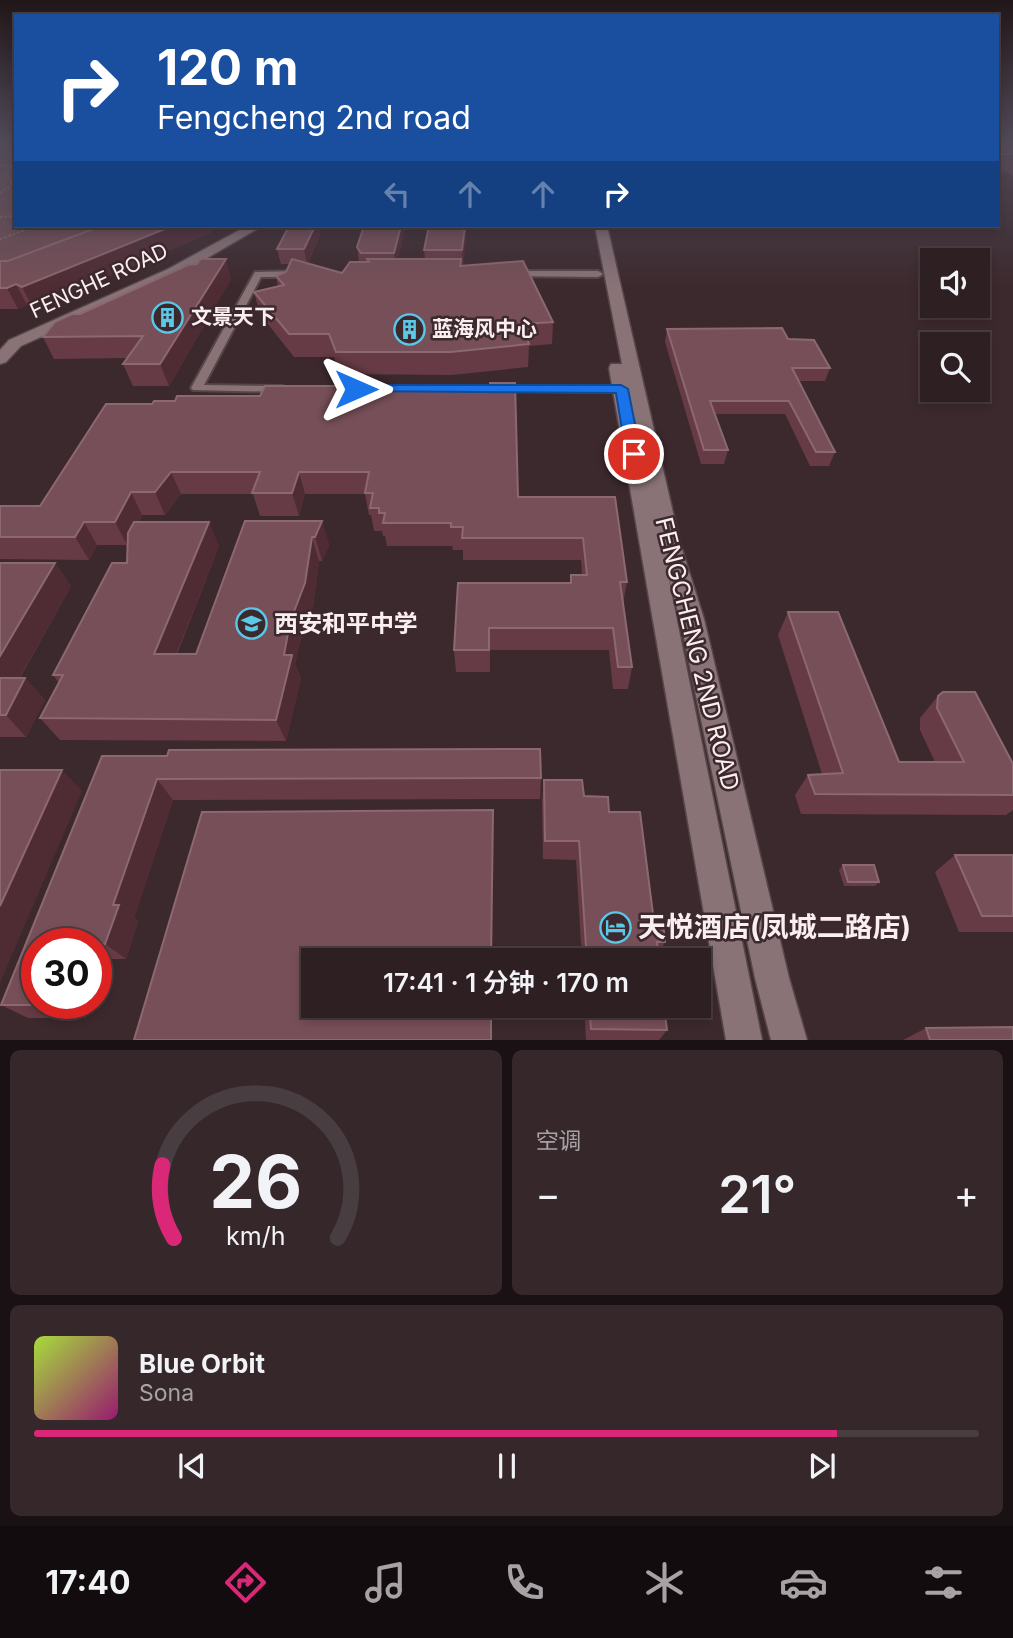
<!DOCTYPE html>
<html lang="zh">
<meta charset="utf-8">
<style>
body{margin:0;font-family:Inter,"Noto Sans SC",sans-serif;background:#35272a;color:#f1f3f6;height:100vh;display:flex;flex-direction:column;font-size:26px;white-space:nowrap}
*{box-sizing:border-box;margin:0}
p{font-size:23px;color:#a7a2a5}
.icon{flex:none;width:38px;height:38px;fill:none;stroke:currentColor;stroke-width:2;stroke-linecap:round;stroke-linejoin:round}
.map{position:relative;height:1040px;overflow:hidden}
.sheet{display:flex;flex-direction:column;gap:10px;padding:10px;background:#191113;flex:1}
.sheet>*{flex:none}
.banner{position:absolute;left:14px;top:14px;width:985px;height:214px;border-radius:0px;box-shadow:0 4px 10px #0003,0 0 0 2px #483d40;background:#1a4fa0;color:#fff;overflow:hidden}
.buttons{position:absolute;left:920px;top:248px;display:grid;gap:14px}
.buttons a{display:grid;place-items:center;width:70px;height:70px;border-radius:0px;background:#2d1f22;box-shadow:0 4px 10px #0003,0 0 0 2px #483d40;font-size:35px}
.speed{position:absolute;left:21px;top:928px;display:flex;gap:14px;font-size:35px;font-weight:700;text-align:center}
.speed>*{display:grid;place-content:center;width:91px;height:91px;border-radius:50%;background:#2d1f22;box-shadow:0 4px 10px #0003,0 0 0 2px #483d40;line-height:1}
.speed .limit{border:10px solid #d22;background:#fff;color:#111}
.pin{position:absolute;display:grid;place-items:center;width:60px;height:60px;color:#fff;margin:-30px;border:4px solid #fff;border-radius:50%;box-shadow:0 2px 7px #0007}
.me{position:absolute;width:77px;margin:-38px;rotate:90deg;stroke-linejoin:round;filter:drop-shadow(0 0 5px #0008)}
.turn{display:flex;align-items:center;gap:24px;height:147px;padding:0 28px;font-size:32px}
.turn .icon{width:91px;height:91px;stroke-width:2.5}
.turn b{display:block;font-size:49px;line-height:60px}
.lanes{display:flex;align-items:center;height:66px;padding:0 28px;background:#0003;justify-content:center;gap:35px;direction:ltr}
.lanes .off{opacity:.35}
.big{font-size:52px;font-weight:600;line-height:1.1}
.sheet .tile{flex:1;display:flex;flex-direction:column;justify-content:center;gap:10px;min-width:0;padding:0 24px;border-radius:10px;background:#35272a}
.sheet .dial{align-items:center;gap:0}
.dial svg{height:182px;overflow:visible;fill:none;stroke:#483d40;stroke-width:7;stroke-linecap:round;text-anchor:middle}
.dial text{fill:#f1f3f6;stroke:none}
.song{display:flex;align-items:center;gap:21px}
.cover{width:84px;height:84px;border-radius:10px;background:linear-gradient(135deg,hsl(80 70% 55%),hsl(320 70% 35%))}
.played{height:7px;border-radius:4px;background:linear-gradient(90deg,#db2777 85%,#483d40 85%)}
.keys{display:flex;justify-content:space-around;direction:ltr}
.heat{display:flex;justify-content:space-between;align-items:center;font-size:38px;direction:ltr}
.sheet .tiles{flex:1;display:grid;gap:10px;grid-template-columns:1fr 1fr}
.tile:last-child{grid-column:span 2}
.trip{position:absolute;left:301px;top:948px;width:410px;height:70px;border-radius:0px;background:#2d1f22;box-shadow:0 4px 10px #0003,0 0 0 2px #483d40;font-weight:600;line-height:70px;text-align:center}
.dock{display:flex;height:112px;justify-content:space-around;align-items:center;background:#120c0e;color:#a7a2a5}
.dock .icon{width:49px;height:49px}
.dock .active{color:#db2777}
.dock b{font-size:32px;color:#f1f3f6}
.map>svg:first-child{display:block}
.green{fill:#714e55}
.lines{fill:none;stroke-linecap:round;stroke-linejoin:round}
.street-casing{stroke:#56464a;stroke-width:4}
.secondary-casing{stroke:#56464a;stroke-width:3}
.path{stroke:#7c6b6f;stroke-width:2;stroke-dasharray:2.5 2;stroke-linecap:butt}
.street{fill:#897377;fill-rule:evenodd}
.secondary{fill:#897377;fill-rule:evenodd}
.wall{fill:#673b46}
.shaded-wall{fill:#4f2c34}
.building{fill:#774f58;stroke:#8c6870;stroke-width:2}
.route{fill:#1a73e8;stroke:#114b97;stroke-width:2}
.labels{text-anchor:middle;stroke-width:5;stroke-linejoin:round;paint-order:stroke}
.far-street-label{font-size:21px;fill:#fbeef0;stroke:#3c292d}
.far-poi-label{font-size:21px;font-weight:bold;fill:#fbeef0;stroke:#3c292d;text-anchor:start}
.poi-label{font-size:24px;font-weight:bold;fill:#fbeef0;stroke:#3c292d;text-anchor:start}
.street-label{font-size:24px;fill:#fbeef0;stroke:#3c292d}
.near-poi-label{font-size:28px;font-weight:bold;fill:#fbeef0;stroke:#3c292d;text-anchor:start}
</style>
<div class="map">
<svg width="1013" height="1040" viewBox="0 0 1013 1040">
<rect width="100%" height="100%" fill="#3c292d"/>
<!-- green -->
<polygon class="green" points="0,142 16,142 16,226 150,226 0,280"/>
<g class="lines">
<defs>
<g id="street">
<polygon points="512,271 598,271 603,274 598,277 509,276 509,272"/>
<polygon points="255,272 299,271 304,274 299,277 261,277 204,385 283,386 289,389 283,392 193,390 191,388"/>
<polygon points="499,386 621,386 627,389 621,392 495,391 495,387"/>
</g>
<g id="secondary">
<polygon points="247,226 262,226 178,275 21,346 6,362 0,364 0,350 9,340 168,269"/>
<polygon points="595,226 607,226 680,543 704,619 789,978 807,1040 771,1040 755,978 680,619 668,576 762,1040 726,1040 609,368 611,364 622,364"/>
</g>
</defs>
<!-- street casing -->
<use href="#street" class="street-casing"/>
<!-- secondary casing -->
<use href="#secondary" class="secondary-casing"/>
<!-- path -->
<g class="path">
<polyline points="0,166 11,166"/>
<polyline points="0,193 13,184 5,174 16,163"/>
<polyline points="0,217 16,216"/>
<polyline points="0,239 36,226"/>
</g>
<!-- street -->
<use href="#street" class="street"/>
<!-- secondary -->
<use href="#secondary" class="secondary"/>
</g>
<!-- wall -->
<g class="wall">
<polygon points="998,142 1013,142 1013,177 1005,171 998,171"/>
<polygon points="467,226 463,265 553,322 552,344 529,346 528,367 452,375 340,374 334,357 294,357 260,314 254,292 278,286 276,276 286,272 290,264 281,264 277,249 321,233 308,263 342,273 359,262 357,247 405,228 398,259 425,259 424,250"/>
<polygon points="105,228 212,232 33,308 27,305 18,309 0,309 0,261 8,261"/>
<polygon points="231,279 169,386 133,386 123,364 127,358 54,359 43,337 80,314"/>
<polygon points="667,329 788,339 830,368 825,381 798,381 835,452 829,466 810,466 785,414 715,414 728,450 724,464 701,464 665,342"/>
<polygon points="106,404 518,497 615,497 627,582 623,603 632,667 628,689 613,689 609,650 490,650 490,672 456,672 454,650 458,583 570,583 571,575 582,575 581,560 463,560 463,550 453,550 452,546 387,546 385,536 383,536 382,531 374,531 371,515 369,515 365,494 305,494 299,516 260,516 253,494 181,494 165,515 142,515 139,522 219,546 177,654 196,654 322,521 329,545 322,561 319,561 313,607 299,645 295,664 301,678 286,741 60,740 40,718 59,683 53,675 127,563 128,543 127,545 97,545 89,560 0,559 0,506 40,506"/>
<polygon points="0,563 55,563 71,586 20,678 25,678 45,700 26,737 0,737"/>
<polygon points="788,612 899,762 935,762 920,730 920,718 938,696 1013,764 1013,810 1006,815 801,814 795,795 808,775 822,774 778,635"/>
<polygon points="102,756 541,778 540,799 173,800 134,918 138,922 126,959 96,959 96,943 37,943 37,1003 91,1003 86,1018 28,1018 1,1005"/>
<polygon points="544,780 584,796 609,812 654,922 665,942 658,955 659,961 582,961 576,860 543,859 542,801"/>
<polygon points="955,855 1013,855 1013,932 959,932 935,872"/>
<polygon points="843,865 879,882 875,886 844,886 839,870"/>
<polygon points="584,1006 664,1006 667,1030 659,1040 586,1040"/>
<polygon points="926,1028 1013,1040 903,1040"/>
</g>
<!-- shaded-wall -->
<g class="shaded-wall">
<polygon points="172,226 216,226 212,232 33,308 22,287"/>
<polygon points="315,226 320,226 321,233 307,264 304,249"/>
<polygon points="401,226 405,226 405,228 396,268 394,253"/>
<polygon points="465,226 467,226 463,268 462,250"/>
<polygon points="226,259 231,279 169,386 160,364"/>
<polygon points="16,284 27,305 18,309 7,288"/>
<polygon points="171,472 181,494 165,515 155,492"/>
<polygon points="299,472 305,494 299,516 292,493"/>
<polygon points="131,492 142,515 127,545 115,522"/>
<polygon points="322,521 329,545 322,561 315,537"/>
<polygon points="84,522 97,545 89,560 75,537"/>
<polygon points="209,522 219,546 167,677 154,654"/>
<polygon points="312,537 319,561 313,607 299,645 295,664 301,678 286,741 276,720 284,655 290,622"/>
<polygon points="55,563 71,586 7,700 0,692 0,656"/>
<polygon points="25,678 45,700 26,737 6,715"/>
<polygon points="62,770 82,791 0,983 0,906"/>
<polygon points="157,779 173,800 134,918 138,922 126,959 105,944 113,905"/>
<polygon points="493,810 492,961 491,961"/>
<polygon points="62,1003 91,1003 86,1018 62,1005"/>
</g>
<!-- building -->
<g class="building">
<polygon points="998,142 1013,142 1013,154 1001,154 998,151"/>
<polygon points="101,226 105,228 110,226 172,226 22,287 16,284 7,288 0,288 0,261 8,261"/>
<polygon points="289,226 315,226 304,249 277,249"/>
<polygon points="364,226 401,226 394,253 361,253 357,247"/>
<polygon points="429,226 465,226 462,250 424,250"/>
<polygon points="201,259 226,259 160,364 123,364 143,336 43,337 55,322 72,314 80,314 188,265 197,264"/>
<polygon points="292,259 342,273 350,262 369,262 367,259 461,259 460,266 523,261 553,322 522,324 529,344 451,352 336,352 329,334 289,334 254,292 284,285 276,276 286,272"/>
<polygon points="782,328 788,339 814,340 830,368 792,368 835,452 816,452 789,401 710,401 728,450 704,450 667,329"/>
<polygon points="490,383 515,383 518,497 615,497 627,582 620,582 632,667 618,667 613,628 489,628 489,650 454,650 458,583 571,583 571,575 587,575 583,538 462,538 463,527 451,527 451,523 383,523 385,513 379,513 379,508 370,508 373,493 365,493 369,472 299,472 292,493 252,493 260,472 171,472 155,492 131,492 115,522 84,522 75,537 0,537 0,506 40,506 106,404 152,404 154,401 175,401 177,396 260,396 265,386 490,386"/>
<polygon points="245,521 322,521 315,537 312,537 305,583 290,622 284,655 292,655 276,720 40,718 63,675 53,675 112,563 127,563 128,533 134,522 209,522 154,654 196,654"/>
<polygon points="0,563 55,563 0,656"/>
<polygon points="788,612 838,612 899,762 964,762 937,708 938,696 943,692 975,692 1013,764 1013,795 815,794 808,775 843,773"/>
<polygon points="0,678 25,678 6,715 0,715"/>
<polygon points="540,749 541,778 157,779 113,905 119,905 105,944 37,943 37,1003 62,1003 62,1005 1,1005 102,756 167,756 169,750"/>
<polygon points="0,770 62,770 0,906"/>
<polygon points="544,780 582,780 584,796 608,797 609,812 640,812 654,922 663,922 665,942 657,942 659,961 587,961 579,841 545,841"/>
<polygon points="493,810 491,961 313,961 313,1006 491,1006 491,1040 134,1040 202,812"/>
<polygon points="955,855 1013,855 1013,916 982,916"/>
<polygon points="843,865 874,865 879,882 848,882"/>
<polygon points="589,1006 664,1006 667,1030 591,1029"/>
<polygon points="1013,1027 1013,1040 930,1040 926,1028"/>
</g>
<!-- sky -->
<linearGradient id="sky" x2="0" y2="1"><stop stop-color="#211719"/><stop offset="0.49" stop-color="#504957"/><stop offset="1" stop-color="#504957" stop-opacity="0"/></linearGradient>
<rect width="1013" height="288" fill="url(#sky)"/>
<!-- route -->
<polygon class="route" points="356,385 621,385 628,389 641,454 634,459 626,454 616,393 352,391 350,389"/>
<!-- icons -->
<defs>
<symbol id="building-ring" viewBox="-11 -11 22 22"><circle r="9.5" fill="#3c292d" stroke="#5bc8e7" stroke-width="1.5"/><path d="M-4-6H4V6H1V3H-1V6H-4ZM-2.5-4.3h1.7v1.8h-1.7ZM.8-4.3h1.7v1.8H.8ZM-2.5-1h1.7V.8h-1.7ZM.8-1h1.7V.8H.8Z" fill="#5bc8e7"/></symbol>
<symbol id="school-ring" viewBox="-11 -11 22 22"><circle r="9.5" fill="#3c292d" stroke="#5bc8e7" stroke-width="1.5"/><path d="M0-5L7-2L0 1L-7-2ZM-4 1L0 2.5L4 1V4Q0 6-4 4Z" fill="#5bc8e7"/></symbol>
<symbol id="hotel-ring" viewBox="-11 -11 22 22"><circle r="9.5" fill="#3c292d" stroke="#5bc8e7" stroke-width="1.5"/><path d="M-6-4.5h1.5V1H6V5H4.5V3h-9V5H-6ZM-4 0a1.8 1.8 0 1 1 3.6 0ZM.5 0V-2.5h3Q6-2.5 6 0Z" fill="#5bc8e7"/></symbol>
</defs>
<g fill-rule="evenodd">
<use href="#building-ring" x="150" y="300" width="35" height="35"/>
<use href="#building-ring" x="392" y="312" width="35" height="35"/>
<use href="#school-ring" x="234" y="606" width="35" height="35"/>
<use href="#hotel-ring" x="598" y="910" width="35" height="35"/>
</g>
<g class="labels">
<!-- far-street labels -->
<g class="far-street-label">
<text transform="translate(99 281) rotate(-25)" y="7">FENGHE ROAD</text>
</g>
<!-- far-poi labels -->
<g class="far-poi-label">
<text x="191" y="324">文景天下</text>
<text x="432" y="336">蓝海风中心</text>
</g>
<!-- poi labels -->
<g class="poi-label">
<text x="274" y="632">西安和平中学</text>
</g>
<!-- street labels -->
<g class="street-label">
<text transform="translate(697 654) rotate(76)" y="8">FENGCHENG 2ND ROAD</text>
</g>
<!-- near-poi labels -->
<g class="near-poi-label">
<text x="638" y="937">天悦酒店(凤城二路店)</text>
</g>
</g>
</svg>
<div class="buttons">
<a><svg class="icon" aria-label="sound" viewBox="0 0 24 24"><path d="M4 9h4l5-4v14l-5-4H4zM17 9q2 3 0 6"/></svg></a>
<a><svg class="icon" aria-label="search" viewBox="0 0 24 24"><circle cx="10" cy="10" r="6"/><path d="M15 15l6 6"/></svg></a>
</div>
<div class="speed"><div class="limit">30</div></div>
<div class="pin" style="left:634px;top:454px;background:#d93025"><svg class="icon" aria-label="arrive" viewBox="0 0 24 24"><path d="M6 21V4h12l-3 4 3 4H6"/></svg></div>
<svg class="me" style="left:356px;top:389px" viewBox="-20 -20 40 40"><path d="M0-17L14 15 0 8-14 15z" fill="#1a73e8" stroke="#fff" stroke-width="4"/></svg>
<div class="trip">17:41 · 1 分钟 · 170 m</div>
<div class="banner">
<div class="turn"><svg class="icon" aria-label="right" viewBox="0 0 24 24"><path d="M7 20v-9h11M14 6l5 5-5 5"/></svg><div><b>120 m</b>Fengcheng 2nd road</div></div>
<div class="lanes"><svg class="icon off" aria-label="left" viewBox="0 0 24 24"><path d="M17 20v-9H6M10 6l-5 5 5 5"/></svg><svg class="icon off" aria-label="ahead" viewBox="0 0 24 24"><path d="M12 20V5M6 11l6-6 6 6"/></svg><svg class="icon off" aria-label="ahead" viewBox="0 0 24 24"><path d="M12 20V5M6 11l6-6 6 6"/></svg><svg class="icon" aria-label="right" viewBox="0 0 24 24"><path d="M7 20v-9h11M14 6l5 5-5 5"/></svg></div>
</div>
</div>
<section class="sheet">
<div class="tiles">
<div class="tile dial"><svg viewBox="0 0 100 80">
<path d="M14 69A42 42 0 1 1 86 69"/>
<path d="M14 69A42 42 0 0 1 9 37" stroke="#db2777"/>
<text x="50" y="56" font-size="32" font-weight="700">26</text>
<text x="50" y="72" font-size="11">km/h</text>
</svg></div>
<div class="tile"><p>空调</p>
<div class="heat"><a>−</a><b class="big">21°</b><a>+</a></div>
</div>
<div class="tile">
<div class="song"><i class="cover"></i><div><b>Blue Orbit</b><p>Sona</p></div></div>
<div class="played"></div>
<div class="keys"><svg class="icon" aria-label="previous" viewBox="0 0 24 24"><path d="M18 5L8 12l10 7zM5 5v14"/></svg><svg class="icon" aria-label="pause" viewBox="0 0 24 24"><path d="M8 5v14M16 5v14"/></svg><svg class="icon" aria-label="next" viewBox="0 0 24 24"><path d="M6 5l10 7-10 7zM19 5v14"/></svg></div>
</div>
</div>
</section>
<nav class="dock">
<b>17:40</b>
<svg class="icon active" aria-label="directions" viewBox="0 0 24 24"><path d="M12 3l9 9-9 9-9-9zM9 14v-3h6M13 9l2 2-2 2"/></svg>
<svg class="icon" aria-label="music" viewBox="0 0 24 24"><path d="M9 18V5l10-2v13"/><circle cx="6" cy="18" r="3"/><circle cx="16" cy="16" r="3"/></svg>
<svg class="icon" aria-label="phone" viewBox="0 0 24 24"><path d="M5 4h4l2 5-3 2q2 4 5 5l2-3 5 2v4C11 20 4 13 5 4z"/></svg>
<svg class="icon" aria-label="climate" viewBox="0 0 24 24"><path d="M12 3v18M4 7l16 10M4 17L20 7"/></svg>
<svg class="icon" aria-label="car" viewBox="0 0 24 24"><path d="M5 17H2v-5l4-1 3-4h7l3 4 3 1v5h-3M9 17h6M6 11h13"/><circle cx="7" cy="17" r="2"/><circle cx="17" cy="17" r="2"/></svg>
<svg class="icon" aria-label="filters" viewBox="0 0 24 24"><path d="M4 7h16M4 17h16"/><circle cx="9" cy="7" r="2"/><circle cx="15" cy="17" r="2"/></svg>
</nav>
